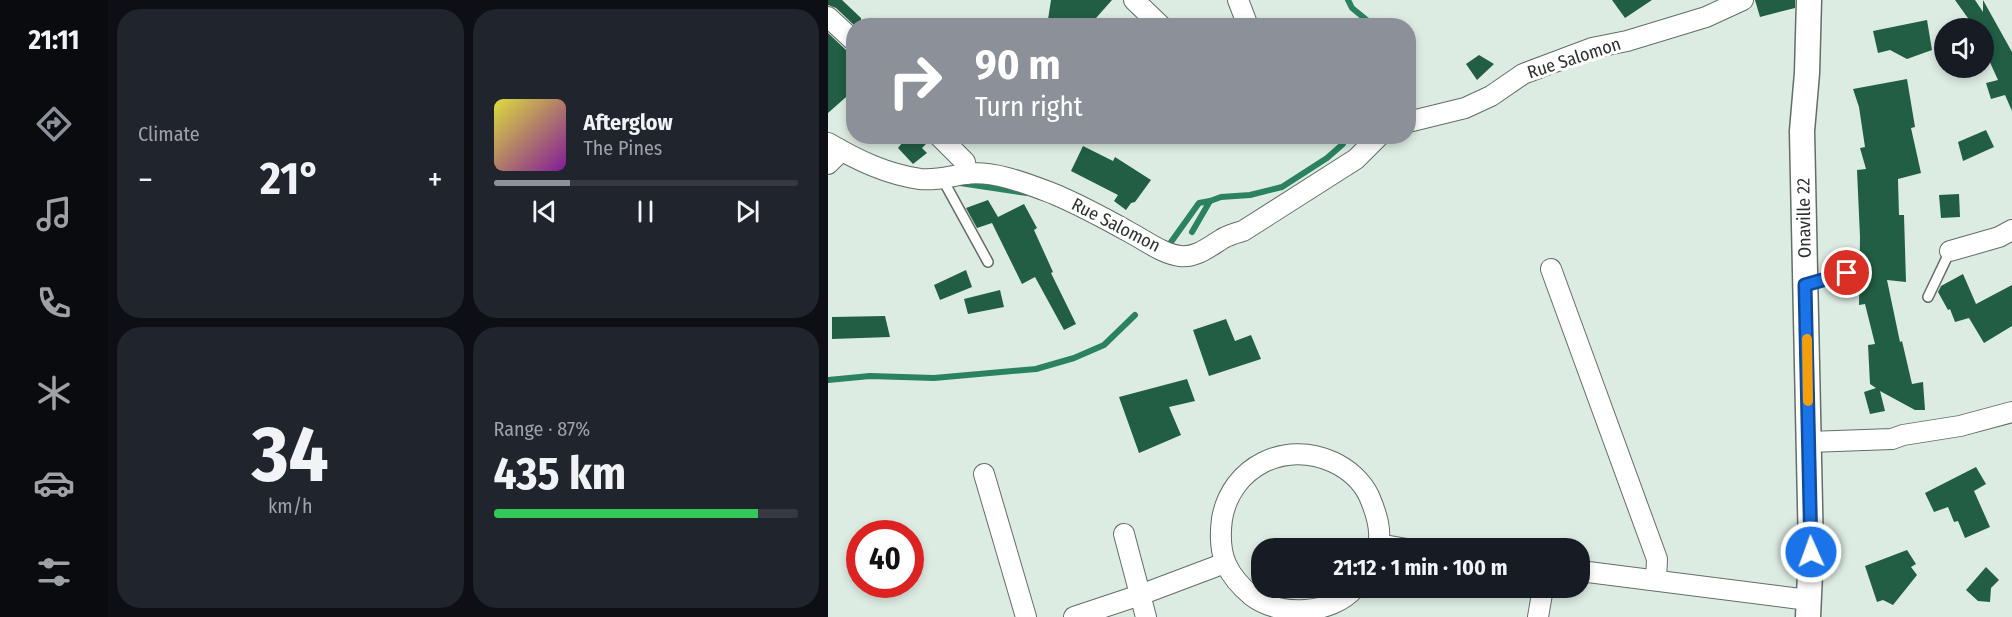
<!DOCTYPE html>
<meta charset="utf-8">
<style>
body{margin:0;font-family:"Fira Sans Condensed",sans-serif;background:#20242c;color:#f1f3f6;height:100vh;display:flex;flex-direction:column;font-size:22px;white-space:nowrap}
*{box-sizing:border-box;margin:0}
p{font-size:20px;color:#9ea1a6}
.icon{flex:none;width:33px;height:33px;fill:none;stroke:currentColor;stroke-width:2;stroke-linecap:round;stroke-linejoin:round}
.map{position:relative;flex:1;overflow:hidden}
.side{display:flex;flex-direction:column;gap:9px;padding:9px;background:#0d0f14;width:720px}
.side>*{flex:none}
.top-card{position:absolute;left:18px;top:18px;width:570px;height:126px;border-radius:24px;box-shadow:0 3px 9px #0003;background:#8c9099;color:#fff;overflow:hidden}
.fabs{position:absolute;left:1106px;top:18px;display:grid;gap:12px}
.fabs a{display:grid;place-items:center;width:60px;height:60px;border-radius:50%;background:#171b24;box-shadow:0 3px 9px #0003;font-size:30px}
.speed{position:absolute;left:18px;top:520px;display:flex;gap:12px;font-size:30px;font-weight:700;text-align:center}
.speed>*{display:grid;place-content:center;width:78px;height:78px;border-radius:50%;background:#171b24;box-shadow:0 3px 9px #0003;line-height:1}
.speed .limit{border:9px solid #d22;background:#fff;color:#111}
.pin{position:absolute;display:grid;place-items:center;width:51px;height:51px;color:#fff;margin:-26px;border:3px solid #fff;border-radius:50%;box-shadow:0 2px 6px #0007}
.me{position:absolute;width:66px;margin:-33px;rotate:358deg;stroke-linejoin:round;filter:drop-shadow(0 0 4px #0008)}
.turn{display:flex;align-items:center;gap:21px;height:126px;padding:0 30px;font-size:27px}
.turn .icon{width:78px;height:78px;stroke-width:2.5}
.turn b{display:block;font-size:42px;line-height:51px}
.big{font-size:45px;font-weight:700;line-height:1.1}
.side .widget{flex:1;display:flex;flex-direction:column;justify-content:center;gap:9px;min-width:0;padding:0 21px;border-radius:24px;background:#20242c}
.side .dial{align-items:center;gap:0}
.dial b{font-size:78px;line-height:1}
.song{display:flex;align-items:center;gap:18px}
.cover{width:72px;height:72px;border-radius:9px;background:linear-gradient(135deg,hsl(60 70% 55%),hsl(290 70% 35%))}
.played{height:6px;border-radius:3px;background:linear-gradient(90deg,#8c9099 25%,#363941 25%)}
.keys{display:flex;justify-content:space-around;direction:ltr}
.heat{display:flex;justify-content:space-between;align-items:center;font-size:33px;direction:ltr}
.charge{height:9px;border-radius:4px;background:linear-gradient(90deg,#34c759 87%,#363941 0)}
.side .tiles{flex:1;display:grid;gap:9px;grid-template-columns:repeat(2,1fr)}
.trip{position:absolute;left:423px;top:538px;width:339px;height:60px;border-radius:24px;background:#171b24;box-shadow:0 3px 9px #0003;font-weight:700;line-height:60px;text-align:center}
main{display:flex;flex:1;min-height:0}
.tabs{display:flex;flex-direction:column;width:108px;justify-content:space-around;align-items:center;background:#090b0e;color:#9ea1a6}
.tabs .icon{width:42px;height:42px}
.tabs .current{color:#8c9099}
.tabs b{font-size:27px;color:#f1f3f6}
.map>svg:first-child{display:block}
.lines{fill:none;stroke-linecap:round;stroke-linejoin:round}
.stream{stroke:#2b825f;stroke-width:6}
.building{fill:#215e43}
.service-casing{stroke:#626e67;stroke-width:12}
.minor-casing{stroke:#626e67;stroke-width:22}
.tertiary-casing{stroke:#626e67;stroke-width:27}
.service{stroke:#fff;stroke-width:9}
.minor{stroke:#fff;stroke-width:20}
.tertiary{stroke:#fff;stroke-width:24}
.route-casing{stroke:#114b97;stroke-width:15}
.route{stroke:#1a73e8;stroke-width:10}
.slow{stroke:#f59e0b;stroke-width:10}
.labels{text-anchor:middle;stroke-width:6;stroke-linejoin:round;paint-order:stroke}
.street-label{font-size:18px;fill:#2d322f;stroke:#fff}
</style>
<main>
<nav class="tabs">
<b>21:11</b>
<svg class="icon current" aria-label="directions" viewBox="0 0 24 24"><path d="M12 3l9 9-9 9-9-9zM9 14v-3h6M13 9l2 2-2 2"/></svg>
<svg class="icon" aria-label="music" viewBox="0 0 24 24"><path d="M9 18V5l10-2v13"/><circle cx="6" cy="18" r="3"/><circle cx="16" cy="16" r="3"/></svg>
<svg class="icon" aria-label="phone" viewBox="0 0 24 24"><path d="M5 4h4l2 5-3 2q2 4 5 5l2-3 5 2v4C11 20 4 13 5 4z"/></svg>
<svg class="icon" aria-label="climate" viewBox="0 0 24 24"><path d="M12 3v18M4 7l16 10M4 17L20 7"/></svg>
<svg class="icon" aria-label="car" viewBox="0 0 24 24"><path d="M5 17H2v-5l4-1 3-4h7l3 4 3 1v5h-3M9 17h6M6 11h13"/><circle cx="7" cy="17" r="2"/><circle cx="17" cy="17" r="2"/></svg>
<svg class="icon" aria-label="filters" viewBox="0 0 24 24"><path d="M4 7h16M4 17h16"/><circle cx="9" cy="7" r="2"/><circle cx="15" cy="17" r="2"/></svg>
</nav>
<section class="side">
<div class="tiles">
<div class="widget"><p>Climate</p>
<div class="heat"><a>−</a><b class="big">21°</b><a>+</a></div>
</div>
<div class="widget">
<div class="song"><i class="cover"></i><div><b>Afterglow</b><p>The Pines</p></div></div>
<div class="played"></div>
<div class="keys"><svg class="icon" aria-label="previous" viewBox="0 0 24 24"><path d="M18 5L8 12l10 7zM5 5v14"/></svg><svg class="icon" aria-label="pause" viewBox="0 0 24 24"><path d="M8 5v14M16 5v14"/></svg><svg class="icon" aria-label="next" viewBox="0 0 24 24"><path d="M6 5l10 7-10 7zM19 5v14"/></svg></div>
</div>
<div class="widget dial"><b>34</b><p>km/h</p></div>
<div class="widget"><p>Range · 87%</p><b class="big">435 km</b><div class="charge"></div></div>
</div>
</section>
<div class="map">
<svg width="1184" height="617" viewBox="0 0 1184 617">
<rect width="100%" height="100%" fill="#ddece3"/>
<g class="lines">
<!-- stream -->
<g class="stream">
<polyline points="520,0 524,8 546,26"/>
<polyline points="132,183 199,193"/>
<polyline points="364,232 382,201 393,197 422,195 454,187 499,158 515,144 517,136"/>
<polyline points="338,249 371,203 382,201"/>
<polyline points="0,380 42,376 106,378 208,369 246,358 276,345 307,315"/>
</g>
</g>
<!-- building -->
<g class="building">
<polygon points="0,0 14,0 33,18 33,21 36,24 27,26 8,8 0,5"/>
<polygon points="223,0 284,0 261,26 219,26"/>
<polygon points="784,0 824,0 797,18"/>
<polygon points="927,0 967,0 967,8 932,17"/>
<polygon points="1127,0 1147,0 1155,12 1155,0 1184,52 1184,111 1177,95 1163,99 1158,83 1170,80 1155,47 1155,28 1130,28 1142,21"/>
<polygon points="1099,20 1104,50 1079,59 1062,50 1050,53 1045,31"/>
<polygon points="0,33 18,50 26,53 26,90 0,113"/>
<polygon points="651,55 666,64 649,80 638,64"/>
<polygon points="1079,79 1087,127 1083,128 1093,173 1070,179 1071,215 1076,215 1078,282 1059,280 1072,342 1074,341 1084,384 1095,382 1097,410 1087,410 1052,391 1057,411 1042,414 1036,392 1048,388 1042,384 1040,345 1047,344 1037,304 1031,305 1032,237 1029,170 1038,169 1032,148 1037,147 1031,107 1025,89"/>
<polygon points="1158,130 1166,147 1135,161 1130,142"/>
<polygon points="80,136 89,136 98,144 94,148 99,153 85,164 70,148"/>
<polygon points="255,146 285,161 287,157 323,180 307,202 303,203 298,210 286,201 290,195 243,171"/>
<polygon points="1131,194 1132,217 1113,218 1111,195"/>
<polygon points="160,200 170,217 196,204 209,228 206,230 225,272 223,273 248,324 236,330 207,277 194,284 164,223 149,228 138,208"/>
<polygon points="138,270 144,287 112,300 106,285"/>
<polygon points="1135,274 1148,304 1184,285 1184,326 1156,343 1141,318 1127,322 1122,309 1120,310 1110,292 1113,286"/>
<polygon points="172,290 176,307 140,314 136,299"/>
<polygon points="57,316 62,337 4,339 4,317"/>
<polygon points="398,319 407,341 423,335 433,359 381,376 365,330"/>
<polygon points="359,379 367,401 341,407 353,435 311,453 291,397"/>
<polygon points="1148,467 1158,484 1146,491 1162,527 1137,538 1130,521 1126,522 1120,507 1106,512 1097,493"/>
<polygon points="1079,550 1088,564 1083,567 1089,575 1065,605 1055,600 1049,602 1037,566"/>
<polygon points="1158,567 1171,580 1163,588 1162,602 1150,601 1138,590"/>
</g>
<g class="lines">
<defs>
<g id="service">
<polyline points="115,180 160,262"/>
<polyline points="978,284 1019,273"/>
<polyline points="1100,297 1122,251"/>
</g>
<g id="minor">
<polyline points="306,0 333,26"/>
<polyline points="410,0 420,26"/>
<polyline points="0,17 26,41"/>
<polyline points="580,122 637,108 663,96 695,74 732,60 764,48 799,41 878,17 915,0"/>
<polyline points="111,136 137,162 139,174"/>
<path d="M0,143C29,160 58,174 92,179C109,181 122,176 137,174C166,170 200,184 226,194C252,205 278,219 303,233C318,241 335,254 352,256C368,258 381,247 394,239C400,235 408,233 415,231L528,159L551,136"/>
<polyline points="0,164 7,157 11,149"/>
<polyline points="1122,251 1171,237 1184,230"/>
<polyline points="723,269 829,559 828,580"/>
<polyline points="981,442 1064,439 1075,435 1132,426 1184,412"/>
<polyline points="156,474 198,617"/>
<polyline points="296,534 318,617"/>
<polyline points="550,544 579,549"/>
<polyline points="752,571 980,600"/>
<path d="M527,588C503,615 452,617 424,596C413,587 404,577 398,564C392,550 392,534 394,519C403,466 458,440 505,462C520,469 534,481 541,496C548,512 555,532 549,549"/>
<polyline points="246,617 312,595 397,563"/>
<polyline points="710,617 715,588"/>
</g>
<polyline id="tertiary" points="980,617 983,552 974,131 979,73 981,0"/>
</defs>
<!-- service casing -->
<use href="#service" class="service-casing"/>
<!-- minor casing -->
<use href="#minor" class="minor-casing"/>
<!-- tertiary casing -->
<use href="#tertiary" class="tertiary-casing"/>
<!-- service -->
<use href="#service" class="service"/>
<!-- minor -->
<use href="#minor" class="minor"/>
<!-- tertiary -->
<use href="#tertiary" class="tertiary"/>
</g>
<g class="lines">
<defs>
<polyline id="route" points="983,552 977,285 1019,273"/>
</defs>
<!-- route casing -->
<use href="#route" class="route-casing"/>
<!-- route -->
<use href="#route" class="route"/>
<!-- slow -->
<polyline class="slow" points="979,339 980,401"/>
</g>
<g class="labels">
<!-- street labels -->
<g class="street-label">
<text transform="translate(746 58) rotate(-18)" y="6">Rue Salomon</text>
<text transform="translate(976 218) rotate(-91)" y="6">Onaville 22</text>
<text transform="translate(288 225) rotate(27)" y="6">Rue Salomon</text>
</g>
</g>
</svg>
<div class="fabs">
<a><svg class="icon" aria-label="sound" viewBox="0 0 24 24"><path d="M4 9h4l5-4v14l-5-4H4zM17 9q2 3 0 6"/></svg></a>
</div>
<div class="speed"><div class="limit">40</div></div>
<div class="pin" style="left:1019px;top:273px;background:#d93025"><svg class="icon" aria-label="arrive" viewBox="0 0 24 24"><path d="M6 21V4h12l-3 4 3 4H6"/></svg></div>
<svg class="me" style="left:983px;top:552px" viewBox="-20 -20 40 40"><circle r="17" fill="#1a73e8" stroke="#fff" stroke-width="3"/><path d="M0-11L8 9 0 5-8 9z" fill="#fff"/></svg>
<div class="trip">21:12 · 1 min · 100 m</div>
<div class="top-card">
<div class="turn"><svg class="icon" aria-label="right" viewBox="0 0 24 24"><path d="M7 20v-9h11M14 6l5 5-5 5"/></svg><div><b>90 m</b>Turn right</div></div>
</div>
</div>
</main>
